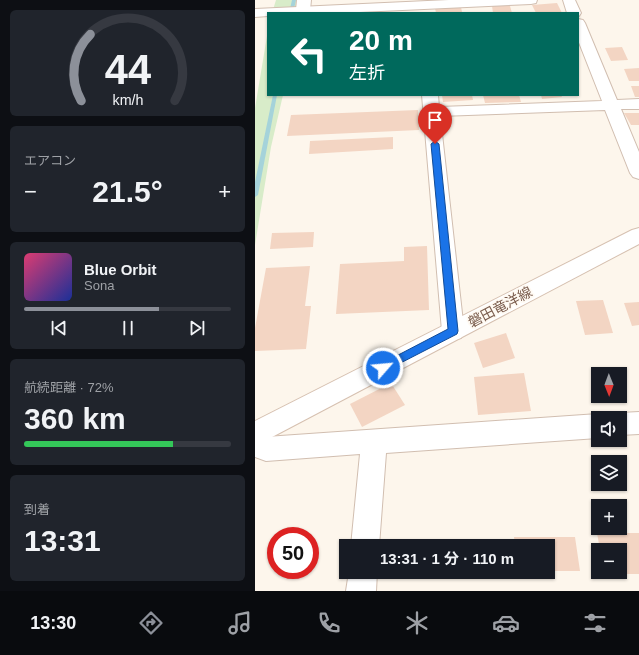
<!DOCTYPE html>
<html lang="ja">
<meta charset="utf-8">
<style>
body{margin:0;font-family:Arial,"Noto Sans JP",sans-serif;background:#20242c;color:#f1f3f6;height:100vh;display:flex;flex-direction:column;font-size:15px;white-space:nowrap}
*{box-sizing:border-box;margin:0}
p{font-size:13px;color:#9ea1a6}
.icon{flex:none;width:22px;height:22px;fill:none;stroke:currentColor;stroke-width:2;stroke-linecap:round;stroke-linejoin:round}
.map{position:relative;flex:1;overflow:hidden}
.drawer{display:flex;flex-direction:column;gap:10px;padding:10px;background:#0d0f14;width:255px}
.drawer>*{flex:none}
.top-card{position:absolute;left:12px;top:12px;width:312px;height:84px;border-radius:0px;box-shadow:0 1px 3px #0004;background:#00695c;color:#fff;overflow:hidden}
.needle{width:26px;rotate:179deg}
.controls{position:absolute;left:336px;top:367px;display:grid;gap:8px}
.controls a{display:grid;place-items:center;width:36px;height:36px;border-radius:0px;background:#171b24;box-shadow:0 1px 3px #0004;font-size:20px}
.speed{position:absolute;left:12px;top:527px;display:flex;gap:8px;font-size:20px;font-weight:700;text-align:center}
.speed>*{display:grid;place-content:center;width:52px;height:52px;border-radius:50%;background:#171b24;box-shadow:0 1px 3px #0004;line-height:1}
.speed .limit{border:6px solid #d22;background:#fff;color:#111}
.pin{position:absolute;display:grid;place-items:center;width:34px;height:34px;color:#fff;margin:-41px -17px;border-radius:50% 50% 50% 0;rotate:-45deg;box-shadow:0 0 4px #0007}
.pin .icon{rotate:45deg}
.me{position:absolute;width:44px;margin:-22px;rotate:63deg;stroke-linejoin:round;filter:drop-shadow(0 0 3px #0008)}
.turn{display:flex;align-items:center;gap:14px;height:84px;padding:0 16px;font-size:18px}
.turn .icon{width:52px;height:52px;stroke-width:2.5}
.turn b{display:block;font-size:28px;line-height:34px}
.big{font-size:30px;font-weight:700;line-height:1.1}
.drawer .card{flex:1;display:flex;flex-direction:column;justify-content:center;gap:6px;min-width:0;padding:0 14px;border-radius:6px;background:#20242c}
.drawer .dial{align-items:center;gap:0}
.dial svg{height:104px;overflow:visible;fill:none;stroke:#363941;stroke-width:7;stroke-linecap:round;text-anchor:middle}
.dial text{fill:#f1f3f6;stroke:none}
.song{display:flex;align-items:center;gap:12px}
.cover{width:48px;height:48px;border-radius:6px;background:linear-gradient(135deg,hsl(340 70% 55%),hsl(230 70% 35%))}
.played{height:4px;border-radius:2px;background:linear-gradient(90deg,#8c9099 65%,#363941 65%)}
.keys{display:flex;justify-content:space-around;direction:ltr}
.heat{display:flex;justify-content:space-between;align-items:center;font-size:22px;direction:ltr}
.charge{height:6px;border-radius:3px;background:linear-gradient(90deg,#34c759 72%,#363941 0)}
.trip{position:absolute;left:84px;top:539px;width:216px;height:40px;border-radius:0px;background:#171b24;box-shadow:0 1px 3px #0004;font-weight:700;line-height:40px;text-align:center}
.tabs{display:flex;height:64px;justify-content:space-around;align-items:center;background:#090b0e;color:#9ea1a6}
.tabs .icon{width:28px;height:28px}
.tabs .on{color:#8c9099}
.tabs b{font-size:18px;color:#f1f3f6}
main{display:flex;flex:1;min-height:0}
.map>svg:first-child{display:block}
.green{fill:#d8ecc9}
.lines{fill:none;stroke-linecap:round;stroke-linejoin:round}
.stream{fill:#a5d3da;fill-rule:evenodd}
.building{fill:#f3d5c3}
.minor-casing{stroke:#d1beb0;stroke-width:2}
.tertiary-casing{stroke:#d1beb0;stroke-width:2}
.secondary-casing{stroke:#d6c0b0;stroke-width:2}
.minor{fill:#fff;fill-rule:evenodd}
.tertiary{fill:#fff;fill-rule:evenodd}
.secondary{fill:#fff;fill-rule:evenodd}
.route{fill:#1a73e8;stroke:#114b97}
.labels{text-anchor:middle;stroke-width:3.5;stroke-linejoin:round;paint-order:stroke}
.street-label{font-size:14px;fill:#7a5c4d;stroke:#fffaf3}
</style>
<main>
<section class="drawer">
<div class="card dial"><svg viewBox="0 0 100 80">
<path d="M14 69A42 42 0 1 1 86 69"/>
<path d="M14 69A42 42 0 0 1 21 18" stroke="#8c9099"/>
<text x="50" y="56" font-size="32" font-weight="700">44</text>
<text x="50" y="72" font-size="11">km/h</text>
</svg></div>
<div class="card"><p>エアコン</p>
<div class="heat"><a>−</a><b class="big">21.5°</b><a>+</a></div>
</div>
<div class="card">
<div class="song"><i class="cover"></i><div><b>Blue Orbit</b><p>Sona</p></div></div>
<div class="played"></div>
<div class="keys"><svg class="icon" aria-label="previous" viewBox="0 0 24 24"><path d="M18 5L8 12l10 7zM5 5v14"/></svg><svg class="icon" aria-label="pause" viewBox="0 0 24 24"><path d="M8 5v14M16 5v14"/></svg><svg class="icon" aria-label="next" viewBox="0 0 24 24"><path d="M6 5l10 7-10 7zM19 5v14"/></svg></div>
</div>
<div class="card"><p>航続距離 · 72%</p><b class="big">360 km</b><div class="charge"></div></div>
<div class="card"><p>到着</p><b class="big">13:31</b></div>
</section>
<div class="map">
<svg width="384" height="591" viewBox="0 0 384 591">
<rect width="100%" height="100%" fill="#fdf6ec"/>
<!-- green -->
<g class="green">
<polygon points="21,0 49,0 48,7 17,13"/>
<polygon points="13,30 13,95 28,95 16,147 0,245 0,108"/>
</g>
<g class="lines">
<!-- stream -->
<g class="stream">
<polygon points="37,0 41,0 38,13 34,13"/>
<polygon points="18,95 22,95 3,195 0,197 0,182"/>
</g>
</g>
<!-- building -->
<g class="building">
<polygon points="302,3 307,13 281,13 277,5"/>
<polygon points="237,6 255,6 257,13 238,13"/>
<polygon points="206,7 207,12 181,13 180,8"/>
<polygon points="367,47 373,60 356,61 350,48"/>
<polygon points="384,68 384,81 374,81 369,69"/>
<polygon points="376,86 384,86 384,97 380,97"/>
<polygon points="187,95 217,95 218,100 188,102"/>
<polygon points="228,95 264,95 266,102 230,103"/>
<polygon points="286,95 306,95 307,97 287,99"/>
<polygon points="163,110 164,130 32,136 36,115"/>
<polygon points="369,113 384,113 384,125 376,125"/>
<polygon points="138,137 138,149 54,154 55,141"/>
<polygon points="59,232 58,247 15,249 17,233"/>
<polygon points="172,246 174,310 81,314 85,264 149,261 149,247"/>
<polygon points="55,266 50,306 56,306 51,349 0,351 0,328 11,268"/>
<polygon points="348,300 358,333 330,335 321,301"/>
<polygon points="384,302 384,325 377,326 369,303"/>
<polygon points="251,333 260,358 228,368 219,343"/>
<polygon points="269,373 276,411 223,415 219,377"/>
<polygon points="136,383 150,405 107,427 95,404"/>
<polygon points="342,533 384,533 384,574 348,574 348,572 365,572 365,550 345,550"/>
<polygon points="259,537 320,537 325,571 293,571 293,546 260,546"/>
</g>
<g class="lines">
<defs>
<g id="minor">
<polygon points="194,0 282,0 281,3 276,4 83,13 13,13 13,16 0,17 0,9"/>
<polygon points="308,0 320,0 326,13 324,16 323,13 312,13"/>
<polygon points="323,19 328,20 330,23 362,100 384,99 384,109 366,109 384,152 384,179 378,177 375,173 350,110 185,116 209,331 206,338 198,340 190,338 187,331 167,95 183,95 184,107 347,101 323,40"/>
<polygon points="384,412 384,434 365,435 365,418 355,418 356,416 365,413"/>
<polygon points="343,414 352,418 343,418 343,438 131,453 124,546 96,546 105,454 11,461 0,457 0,433 11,437"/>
<polygon points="94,572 122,572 121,591 91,591"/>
</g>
<polygon id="tertiary" points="42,0 56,0 55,10 53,13 43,13 41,10"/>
<polygon id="secondary" points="384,228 384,244 0,446 0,421 377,230"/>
</defs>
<!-- minor casing -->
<use href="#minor" class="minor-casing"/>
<!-- tertiary casing -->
<use href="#tertiary" class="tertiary-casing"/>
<!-- secondary casing -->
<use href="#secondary" class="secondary-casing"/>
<!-- minor -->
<use href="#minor" class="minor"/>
<!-- tertiary -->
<use href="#tertiary" class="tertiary"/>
<!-- secondary -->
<use href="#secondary" class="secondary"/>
</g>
<!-- route -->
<polygon class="route" points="180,141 184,144 203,331 202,334 128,372 124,371 123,368 124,365 193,329 176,144"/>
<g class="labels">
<!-- street labels -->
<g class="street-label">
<text transform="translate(245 307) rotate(-28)" y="5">磐田竜洋線</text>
</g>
</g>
</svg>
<div class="controls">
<a><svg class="needle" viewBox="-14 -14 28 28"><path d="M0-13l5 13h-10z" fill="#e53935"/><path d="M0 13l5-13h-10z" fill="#9ea1a6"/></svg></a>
<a><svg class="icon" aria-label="sound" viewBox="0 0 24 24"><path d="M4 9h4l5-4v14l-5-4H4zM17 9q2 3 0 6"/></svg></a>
<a><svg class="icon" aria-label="layers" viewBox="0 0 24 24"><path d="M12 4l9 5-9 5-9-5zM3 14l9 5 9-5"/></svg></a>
<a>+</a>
<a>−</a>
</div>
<div class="speed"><div class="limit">50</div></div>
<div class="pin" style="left:180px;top:144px;background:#d93025"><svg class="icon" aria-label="arrive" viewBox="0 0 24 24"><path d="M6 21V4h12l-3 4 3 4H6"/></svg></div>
<svg class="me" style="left:128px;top:368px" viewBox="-20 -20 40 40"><circle r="17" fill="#1a73e8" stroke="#fff" stroke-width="3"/><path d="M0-11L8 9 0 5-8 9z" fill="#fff"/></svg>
<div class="trip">13:31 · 1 分 · 110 m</div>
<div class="top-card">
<div class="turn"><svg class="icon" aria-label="left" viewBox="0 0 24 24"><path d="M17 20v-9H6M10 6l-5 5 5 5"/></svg><div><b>20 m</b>左折</div></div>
</div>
</div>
</main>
<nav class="tabs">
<b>13:30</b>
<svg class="icon on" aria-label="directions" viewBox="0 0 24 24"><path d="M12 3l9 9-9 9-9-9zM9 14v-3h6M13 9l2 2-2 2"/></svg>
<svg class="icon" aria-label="music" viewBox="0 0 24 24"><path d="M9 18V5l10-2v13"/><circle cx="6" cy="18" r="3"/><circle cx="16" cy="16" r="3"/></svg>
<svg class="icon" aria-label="phone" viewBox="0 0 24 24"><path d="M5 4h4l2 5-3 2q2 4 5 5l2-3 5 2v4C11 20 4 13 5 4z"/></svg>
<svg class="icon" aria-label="climate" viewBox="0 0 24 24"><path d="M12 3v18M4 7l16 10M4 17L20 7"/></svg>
<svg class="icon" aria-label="car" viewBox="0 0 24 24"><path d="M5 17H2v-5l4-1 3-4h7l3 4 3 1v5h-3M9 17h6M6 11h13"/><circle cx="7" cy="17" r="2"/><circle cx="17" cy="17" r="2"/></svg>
<svg class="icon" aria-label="filters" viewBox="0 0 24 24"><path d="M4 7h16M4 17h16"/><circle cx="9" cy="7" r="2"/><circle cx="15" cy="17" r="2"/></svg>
</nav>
